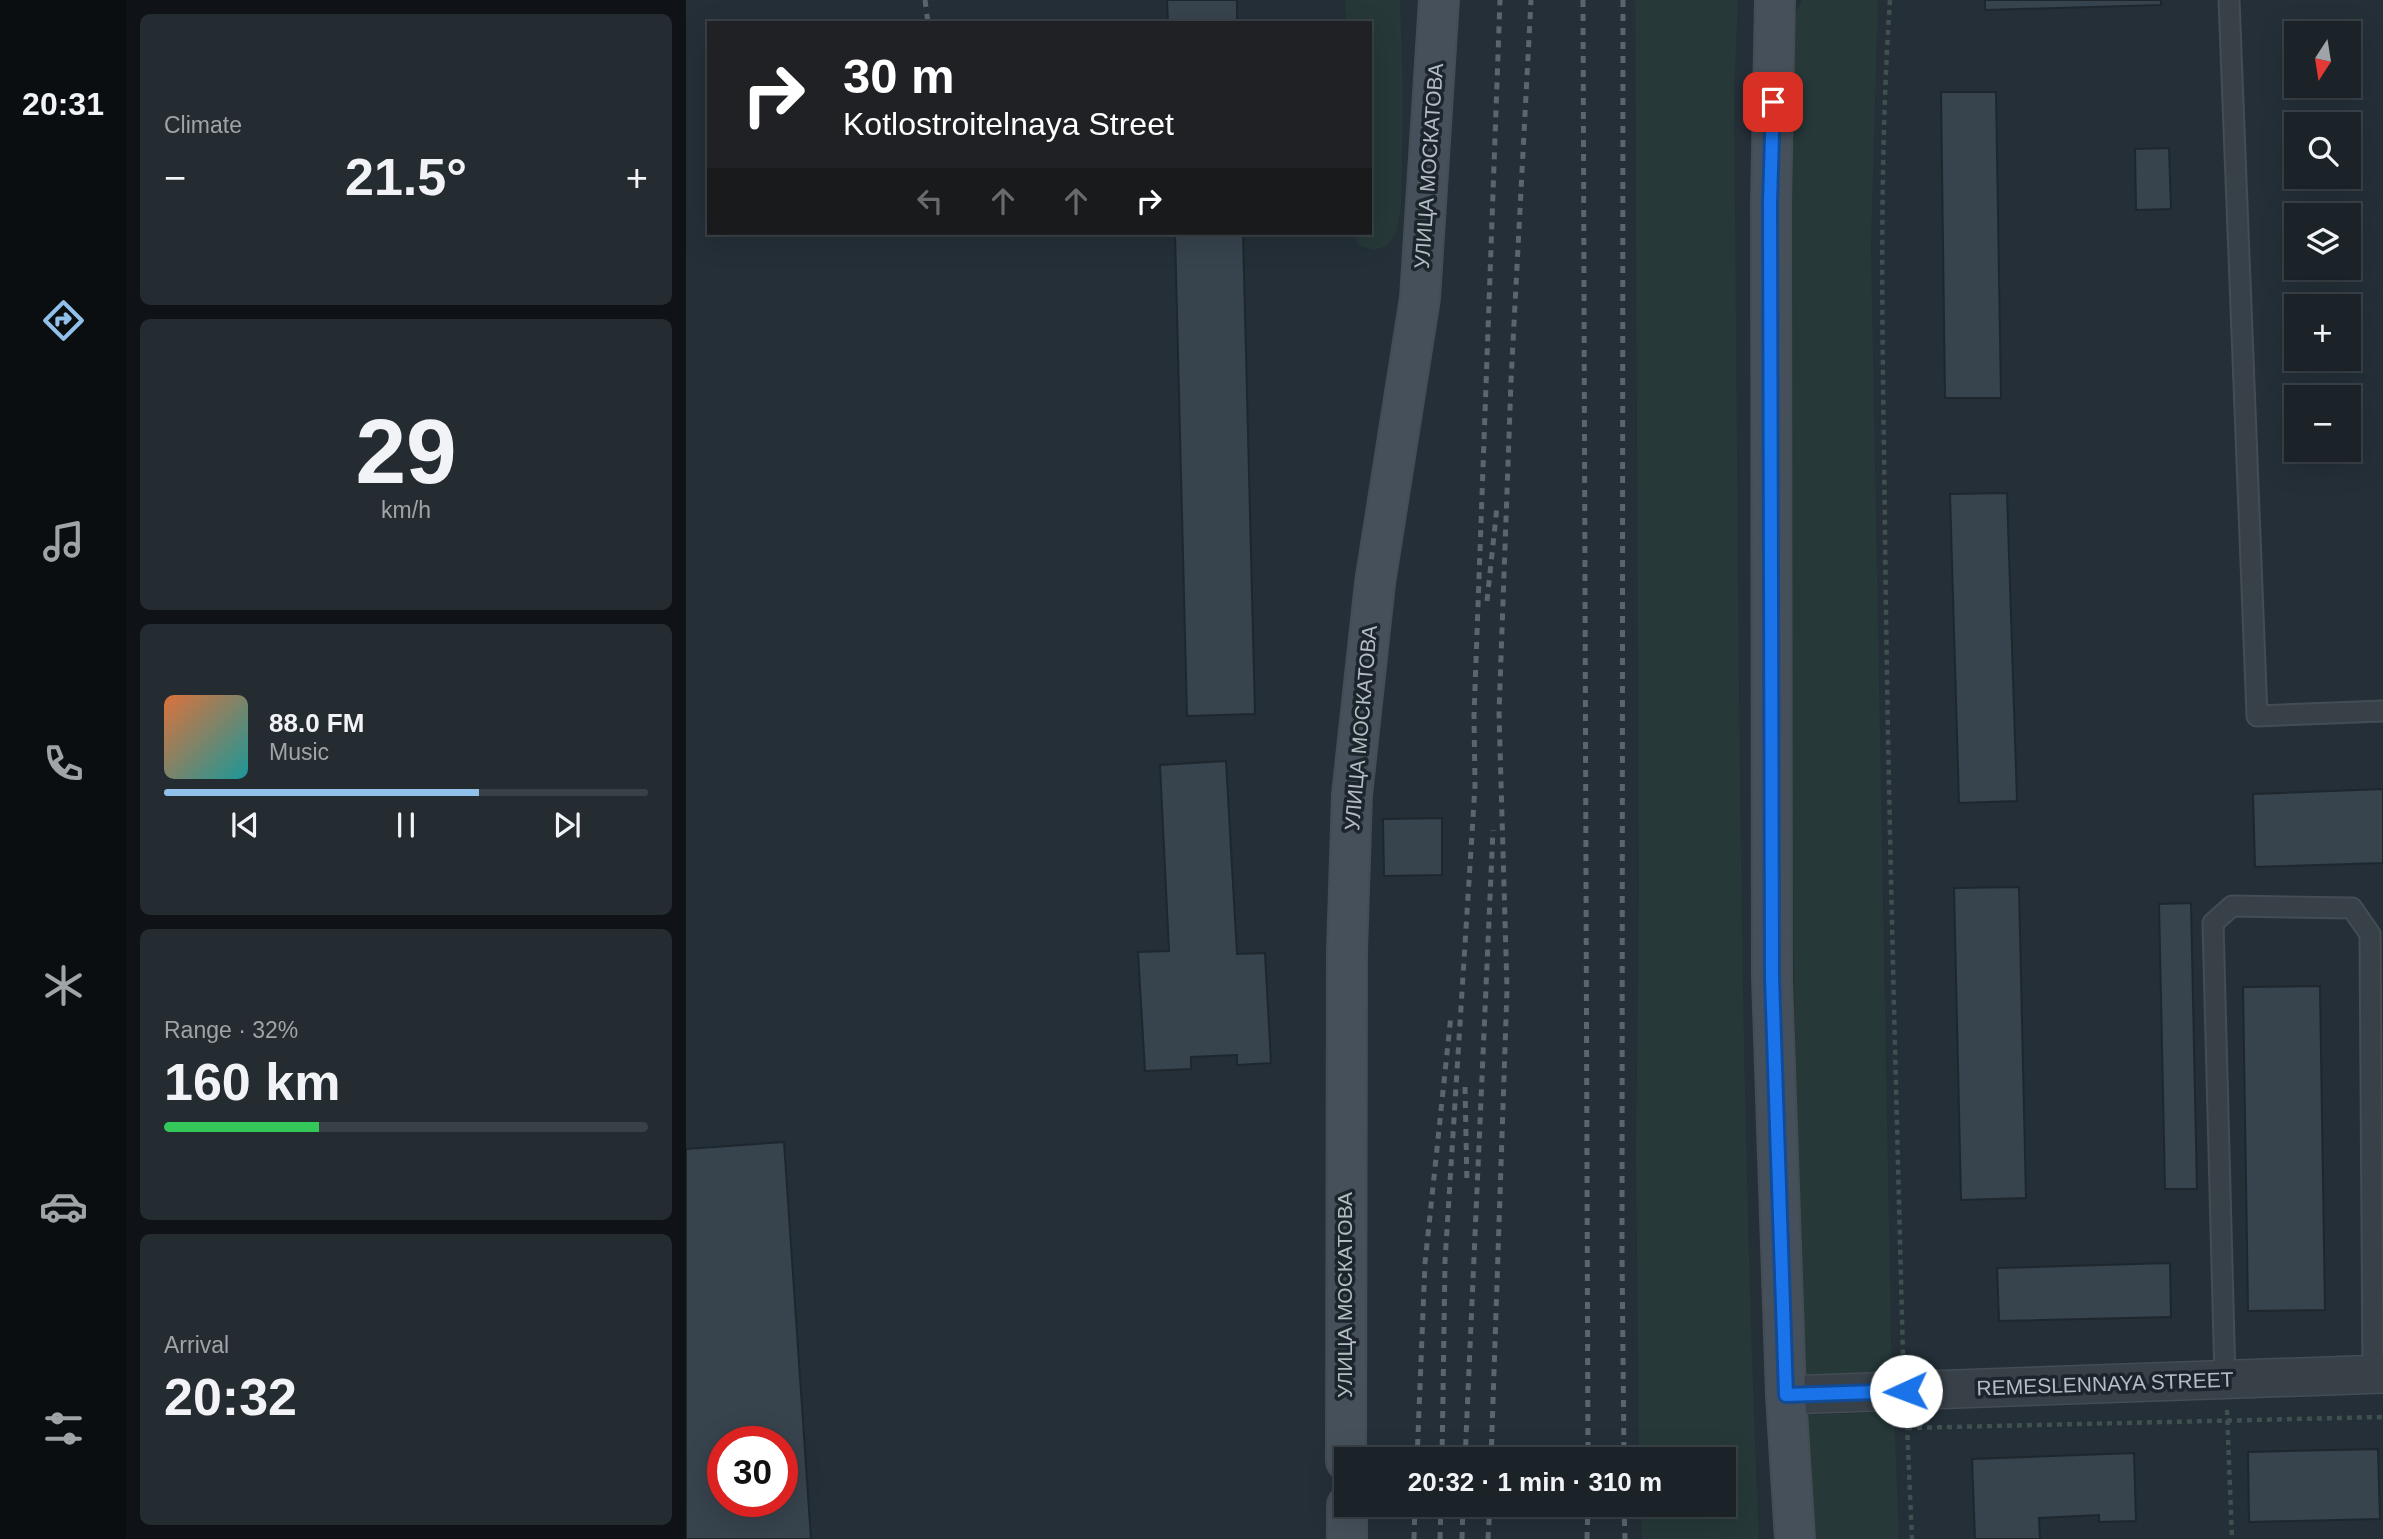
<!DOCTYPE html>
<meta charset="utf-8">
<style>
body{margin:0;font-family:Helvetica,sans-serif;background:#242b31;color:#f1f3f6;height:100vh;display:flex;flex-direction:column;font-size:26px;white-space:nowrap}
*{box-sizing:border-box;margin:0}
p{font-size:23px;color:#a0a4a8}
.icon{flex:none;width:38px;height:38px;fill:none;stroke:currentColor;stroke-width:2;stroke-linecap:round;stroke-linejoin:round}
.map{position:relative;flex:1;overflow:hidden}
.panel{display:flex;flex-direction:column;gap:14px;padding:14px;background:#0f1317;width:560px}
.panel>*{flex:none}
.banner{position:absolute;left:21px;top:21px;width:665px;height:214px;border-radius:0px;box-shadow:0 7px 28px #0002,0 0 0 2px #394046;background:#202124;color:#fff;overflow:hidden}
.needle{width:46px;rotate:192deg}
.controls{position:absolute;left:1598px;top:21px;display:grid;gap:14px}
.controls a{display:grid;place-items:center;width:77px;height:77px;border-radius:0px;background:#1b2329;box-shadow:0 7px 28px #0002,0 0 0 2px #394046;font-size:35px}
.speed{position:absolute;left:21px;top:1426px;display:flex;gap:14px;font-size:35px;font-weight:700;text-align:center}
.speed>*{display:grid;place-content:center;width:91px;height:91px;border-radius:50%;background:#1b2329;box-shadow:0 7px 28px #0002,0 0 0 2px #394046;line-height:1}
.speed .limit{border:10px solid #d22;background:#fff;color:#111}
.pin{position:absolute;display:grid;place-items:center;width:60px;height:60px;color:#fff;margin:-30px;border-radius:14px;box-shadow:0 4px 10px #0006}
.me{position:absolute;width:77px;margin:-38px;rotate:268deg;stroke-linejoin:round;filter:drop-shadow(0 0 5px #0008)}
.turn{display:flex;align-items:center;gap:24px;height:147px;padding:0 21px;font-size:32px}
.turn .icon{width:91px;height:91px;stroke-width:2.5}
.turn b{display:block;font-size:49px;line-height:60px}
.lanes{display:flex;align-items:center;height:66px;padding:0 21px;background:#0003;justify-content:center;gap:35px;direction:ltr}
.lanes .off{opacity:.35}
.big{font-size:52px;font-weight:800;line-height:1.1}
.panel .widget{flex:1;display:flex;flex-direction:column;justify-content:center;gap:10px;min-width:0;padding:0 24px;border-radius:10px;background:#242b31}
.panel .dial{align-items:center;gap:0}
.dial b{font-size:91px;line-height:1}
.song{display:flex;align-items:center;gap:21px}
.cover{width:84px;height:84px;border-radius:10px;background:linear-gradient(135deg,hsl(20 70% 55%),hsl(180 70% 35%))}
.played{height:7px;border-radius:4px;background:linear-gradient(90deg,#91c0ea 65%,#394046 65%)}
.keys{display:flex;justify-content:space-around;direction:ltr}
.heat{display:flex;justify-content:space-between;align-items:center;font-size:38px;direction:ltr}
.charge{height:10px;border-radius:5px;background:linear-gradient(90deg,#34c759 32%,#394046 0)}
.trip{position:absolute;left:648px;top:1447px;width:402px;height:70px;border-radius:0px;background:#1b2329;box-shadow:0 7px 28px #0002,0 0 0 2px #394046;font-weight:800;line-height:70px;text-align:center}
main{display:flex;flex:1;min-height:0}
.tab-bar{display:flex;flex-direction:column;width:126px;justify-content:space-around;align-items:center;background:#0b0e10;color:#a0a4a8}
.tab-bar .icon{width:49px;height:49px}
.tab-bar .selected{color:#91c0ea}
.tab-bar b{font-size:32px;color:#f1f3f6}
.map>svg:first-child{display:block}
.green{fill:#263838}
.building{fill:#37434d;stroke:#1f272e;stroke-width:2;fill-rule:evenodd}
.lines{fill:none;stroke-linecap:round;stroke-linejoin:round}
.lane-casing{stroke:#444c54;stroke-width:23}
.street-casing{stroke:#444c54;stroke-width:40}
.secondary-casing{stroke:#444c54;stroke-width:42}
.path{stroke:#3f504f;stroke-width:4.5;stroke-dasharray:5 5;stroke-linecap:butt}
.lane{stroke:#384048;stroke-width:19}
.street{stroke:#384048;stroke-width:37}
.secondary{stroke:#46505a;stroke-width:38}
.rail{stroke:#5a656e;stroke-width:5;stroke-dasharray:7 7;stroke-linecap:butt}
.route-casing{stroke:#114b97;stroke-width:18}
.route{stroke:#1a73e8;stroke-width:12}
.labels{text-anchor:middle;stroke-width:7;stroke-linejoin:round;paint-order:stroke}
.street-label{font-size:21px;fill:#b3bbc4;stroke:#1d252c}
</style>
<main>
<nav class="tab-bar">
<b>20:31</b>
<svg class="icon selected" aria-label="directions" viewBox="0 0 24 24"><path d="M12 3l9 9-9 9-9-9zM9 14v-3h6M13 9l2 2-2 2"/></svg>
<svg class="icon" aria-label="music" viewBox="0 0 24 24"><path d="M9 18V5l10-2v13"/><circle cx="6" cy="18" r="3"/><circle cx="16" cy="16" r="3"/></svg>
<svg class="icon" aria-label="phone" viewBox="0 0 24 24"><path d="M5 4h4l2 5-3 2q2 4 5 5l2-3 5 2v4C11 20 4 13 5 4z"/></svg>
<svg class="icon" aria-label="climate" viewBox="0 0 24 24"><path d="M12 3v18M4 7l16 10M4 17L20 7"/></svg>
<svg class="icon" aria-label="car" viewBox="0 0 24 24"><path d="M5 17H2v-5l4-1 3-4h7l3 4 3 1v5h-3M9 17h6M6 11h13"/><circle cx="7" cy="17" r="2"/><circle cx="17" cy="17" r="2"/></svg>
<svg class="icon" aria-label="filters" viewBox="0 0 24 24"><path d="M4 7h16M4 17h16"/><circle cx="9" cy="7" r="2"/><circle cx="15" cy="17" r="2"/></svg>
</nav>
<section class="panel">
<div class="widget"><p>Climate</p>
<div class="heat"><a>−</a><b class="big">21.5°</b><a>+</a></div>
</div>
<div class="widget dial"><b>29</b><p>km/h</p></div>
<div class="widget">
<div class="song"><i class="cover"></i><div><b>88.0 FM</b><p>Music</p></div></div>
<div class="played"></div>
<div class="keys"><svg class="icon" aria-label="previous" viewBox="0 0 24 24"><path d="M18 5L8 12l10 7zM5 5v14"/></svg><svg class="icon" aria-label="pause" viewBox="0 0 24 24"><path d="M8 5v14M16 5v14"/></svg><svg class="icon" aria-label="next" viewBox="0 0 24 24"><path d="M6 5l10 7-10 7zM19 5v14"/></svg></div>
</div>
<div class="widget"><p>Range · 32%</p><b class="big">160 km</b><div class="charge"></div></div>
<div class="widget"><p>Arrival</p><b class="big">20:32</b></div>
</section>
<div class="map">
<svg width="1697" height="1539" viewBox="0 0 1697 1539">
<rect width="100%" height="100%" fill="#242f37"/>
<!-- green -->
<g class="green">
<polygon points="659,0 714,0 717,99 715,206 711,231 701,246 688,250 673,246 669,233 684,233 684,23 660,23"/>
<path d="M949,0H1052L1048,97C1053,578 1052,1059 1073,1539H956L955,1505H1038V1460L953,1459L950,1152L953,890Z"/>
<polygon points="1116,0 1192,0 1185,246 1206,1387 1117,1389 1112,1260 1099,269 1109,14"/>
<polygon points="1208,1412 1213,1539 1129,1539 1118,1415"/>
</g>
<!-- building -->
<g class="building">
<polygon points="481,0 551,0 551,23 482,23"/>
<polygon points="1299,0 1475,0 1475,5 1299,10"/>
<polygon points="1255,92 1310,92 1315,398 1259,398"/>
<polygon points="1483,148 1485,209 1450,210 1449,149"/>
<polygon points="489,233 557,233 569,714 501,716"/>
<polygon points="1321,493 1331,801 1273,803 1264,494"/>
<polygon points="540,761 551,954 579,953 585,1063 551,1065 551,1055 505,1057 505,1069 459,1071 452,952 483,951 474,765"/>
<polygon points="1697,789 1697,863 1569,867 1567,794"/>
<polygon points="756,818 756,875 698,876 697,819"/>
<polygon points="1333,887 1340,1198 1275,1200 1268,888"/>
<polygon points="1505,903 1511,1189 1479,1189 1473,904"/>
<polygon points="1634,986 1639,1310 1562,1311 1557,987"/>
<path d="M98,1142L125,1539H0V1149ZM37,1442H96V1502H37Z"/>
<polygon points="1484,1263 1485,1317 1313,1321 1311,1268"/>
<polygon points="1692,1449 1694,1519 1563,1522 1562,1452"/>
<polygon points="1448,1453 1450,1521 1413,1522 1413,1515 1353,1518 1354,1539 1289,1539 1286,1459"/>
</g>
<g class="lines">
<defs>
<g id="lane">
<polyline points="1543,0 1571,716 1697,711"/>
<polyline points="1539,1380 1527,923 1546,906 1666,908 1684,934 1687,1374"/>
</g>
<polyline id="street" points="1100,1395 1697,1374"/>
<g id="secondary">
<polyline points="1089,0 1085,203 1086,978 1100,1395 1109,1539"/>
<polyline points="660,1461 661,951 666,795 689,583 734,298 753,0"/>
<polyline points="661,1505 661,1539"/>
</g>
</defs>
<!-- lane casing -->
<use href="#lane" class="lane-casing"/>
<!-- street casing -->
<use href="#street" class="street-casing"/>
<!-- secondary casing -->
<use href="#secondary" class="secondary-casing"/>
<!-- path -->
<g class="path">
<path d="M1204,0C1192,177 1197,354 1199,532C1202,807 1210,1082 1217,1357"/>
<polyline points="1541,1410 1546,1539"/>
<polyline points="1221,1425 1226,1539"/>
<polyline points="1221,1428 1697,1417"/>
</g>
<!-- lane -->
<use href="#lane" class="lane"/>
<!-- street -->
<use href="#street" class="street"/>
<!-- secondary -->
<use href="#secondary" class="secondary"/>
<!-- rail -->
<g class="rail">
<polyline points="239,0 242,23"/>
<polyline points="897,0 902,1460"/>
<polyline points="937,0 936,1251 938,1460"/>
<polyline points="801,601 811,507"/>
<polyline points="779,1087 781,1185"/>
<polyline points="731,1460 739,1263 765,1015"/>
<polyline points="756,1460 759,1261 789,786 788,716 814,0"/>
<polyline points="779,1460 807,830"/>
<polyline points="805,1460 821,989 813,713 825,381 845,0"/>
<polyline points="938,1505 939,1539"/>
<polyline points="728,1539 729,1505"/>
<polyline points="754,1539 755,1505"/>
<polyline points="776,1539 777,1505"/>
<polyline points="802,1539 804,1505"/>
<polyline points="901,1539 902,1505"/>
</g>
</g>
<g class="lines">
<defs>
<polyline id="route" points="1087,102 1084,203 1086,978 1100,1395 1220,1391"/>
</defs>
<!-- route casing -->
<use href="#route" class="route-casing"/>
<!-- route -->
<use href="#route" class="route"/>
</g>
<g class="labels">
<!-- street labels -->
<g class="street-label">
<text transform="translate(743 166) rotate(-86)" y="7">УЛИЦА МОСКАТОВА</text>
<text transform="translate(675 728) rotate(-85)" y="7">УЛИЦА МОСКАТОВА</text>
<text transform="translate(659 1295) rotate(-90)" y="7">УЛИЦА МОСКАТОВА</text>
<text transform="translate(1419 1384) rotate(-2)" y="7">REMESLENNAYA STREET</text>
</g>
</g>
</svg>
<div class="controls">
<a><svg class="needle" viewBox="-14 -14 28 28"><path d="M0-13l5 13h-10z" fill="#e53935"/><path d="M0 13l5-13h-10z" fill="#a0a4a8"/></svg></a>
<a><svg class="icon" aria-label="search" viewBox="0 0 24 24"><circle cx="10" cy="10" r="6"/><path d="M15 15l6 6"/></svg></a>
<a><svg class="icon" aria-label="layers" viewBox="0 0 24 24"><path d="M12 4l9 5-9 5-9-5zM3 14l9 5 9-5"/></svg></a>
<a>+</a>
<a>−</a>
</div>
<div class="speed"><div class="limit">30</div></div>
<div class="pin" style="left:1087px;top:102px;background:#d93025"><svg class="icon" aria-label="arrive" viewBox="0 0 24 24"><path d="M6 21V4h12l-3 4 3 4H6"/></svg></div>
<svg class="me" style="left:1220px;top:1391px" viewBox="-20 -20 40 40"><circle r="19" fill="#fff"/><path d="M0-13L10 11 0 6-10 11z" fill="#1a73e8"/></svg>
<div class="trip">20:32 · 1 min · 310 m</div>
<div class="banner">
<div class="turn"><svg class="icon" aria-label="right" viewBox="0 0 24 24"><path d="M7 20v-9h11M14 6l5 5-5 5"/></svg><div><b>30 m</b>Kotlostroitelnaya Street</div></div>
<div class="lanes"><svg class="icon off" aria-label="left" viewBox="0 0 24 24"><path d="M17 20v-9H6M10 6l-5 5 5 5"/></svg><svg class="icon off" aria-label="ahead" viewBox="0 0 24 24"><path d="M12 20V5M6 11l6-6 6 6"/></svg><svg class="icon off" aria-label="ahead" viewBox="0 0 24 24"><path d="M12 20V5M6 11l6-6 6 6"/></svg><svg class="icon" aria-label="right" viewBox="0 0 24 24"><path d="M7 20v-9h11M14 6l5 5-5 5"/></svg></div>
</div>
</div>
</main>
